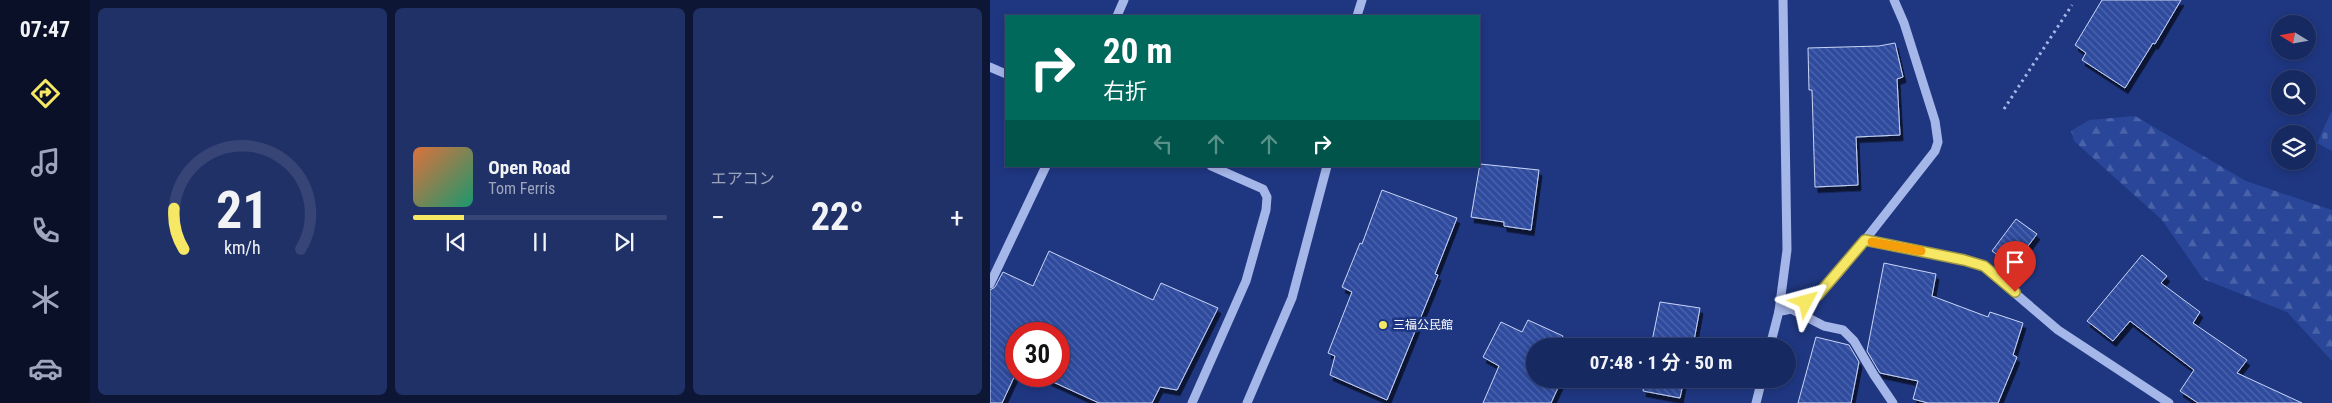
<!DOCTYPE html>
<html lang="ja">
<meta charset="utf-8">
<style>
body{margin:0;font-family:"Roboto Condensed","Noto Sans JP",sans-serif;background:#203167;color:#f1f3f6;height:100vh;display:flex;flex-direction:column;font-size:19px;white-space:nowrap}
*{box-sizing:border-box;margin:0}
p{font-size:16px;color:#9ea6bd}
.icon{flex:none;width:28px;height:28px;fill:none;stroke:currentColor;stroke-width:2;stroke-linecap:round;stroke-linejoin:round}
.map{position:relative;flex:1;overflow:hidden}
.sheet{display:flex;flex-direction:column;gap:8px;padding:8px;background:#0d1735;width:900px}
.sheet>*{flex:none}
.banner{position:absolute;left:15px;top:15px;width:475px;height:152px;border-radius:0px;box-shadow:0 2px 8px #0003,0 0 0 1px #364576;background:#00695c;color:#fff;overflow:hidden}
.needle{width:32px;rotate:281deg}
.buttons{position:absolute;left:1281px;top:15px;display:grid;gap:10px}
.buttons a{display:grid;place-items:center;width:45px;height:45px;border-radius:50%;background:#172961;box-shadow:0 2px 8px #0003,0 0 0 1px #364576;font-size:25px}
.speed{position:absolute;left:15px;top:322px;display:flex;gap:10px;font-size:25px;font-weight:700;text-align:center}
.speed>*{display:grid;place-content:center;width:65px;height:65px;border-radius:50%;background:#172961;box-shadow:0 2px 8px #0003,0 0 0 1px #364576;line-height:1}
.speed .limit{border:8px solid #d22;background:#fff;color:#111}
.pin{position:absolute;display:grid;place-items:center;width:42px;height:42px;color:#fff;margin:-51px -21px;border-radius:50% 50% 50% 0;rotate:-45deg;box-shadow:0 0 5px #0007}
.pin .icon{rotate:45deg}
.me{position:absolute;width:55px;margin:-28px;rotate:51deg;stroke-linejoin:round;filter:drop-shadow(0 0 4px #0008)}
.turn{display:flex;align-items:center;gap:18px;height:105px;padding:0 15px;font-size:22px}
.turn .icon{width:65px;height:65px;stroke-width:2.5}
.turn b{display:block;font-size:35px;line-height:42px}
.lanes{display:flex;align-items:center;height:48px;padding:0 15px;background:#0003;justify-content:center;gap:25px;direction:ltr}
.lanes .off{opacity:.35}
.big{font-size:38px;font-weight:700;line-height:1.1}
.sheet .tile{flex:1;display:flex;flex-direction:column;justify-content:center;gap:8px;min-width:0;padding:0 18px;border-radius:8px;background:#203167}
.sheet .dial{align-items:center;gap:0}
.dial svg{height:130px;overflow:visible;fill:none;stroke:#364576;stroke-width:7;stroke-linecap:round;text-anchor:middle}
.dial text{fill:#f1f3f6;stroke:none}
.song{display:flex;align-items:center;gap:15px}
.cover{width:60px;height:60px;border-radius:8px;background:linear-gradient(135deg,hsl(20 70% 55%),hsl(160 70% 35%))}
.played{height:5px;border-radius:2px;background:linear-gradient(90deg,#f6e865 20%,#364576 20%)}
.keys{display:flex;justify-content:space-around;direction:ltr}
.heat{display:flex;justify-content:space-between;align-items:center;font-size:28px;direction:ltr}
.sheet .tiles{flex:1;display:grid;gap:8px;grid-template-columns:repeat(3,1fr)}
.trip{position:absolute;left:536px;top:338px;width:270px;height:50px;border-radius:25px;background:#172961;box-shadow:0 2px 8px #0003,0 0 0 1px #364576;font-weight:700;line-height:50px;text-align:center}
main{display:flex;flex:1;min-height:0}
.tabs{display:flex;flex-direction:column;width:90px;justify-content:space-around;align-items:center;background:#091027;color:#9ea6bd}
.tabs .icon{width:35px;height:35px}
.tabs .on{color:#f6e865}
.tabs b{font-size:22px;color:#f1f3f6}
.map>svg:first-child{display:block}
.forest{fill:url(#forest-firs)}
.cemetery{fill:url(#cemetery-stones)}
.building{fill:url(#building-back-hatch);stroke:#c9d5f6;filter:url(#shadow)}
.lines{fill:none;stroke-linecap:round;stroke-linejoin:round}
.path{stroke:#a5b6e8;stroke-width:3;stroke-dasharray:2.5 4;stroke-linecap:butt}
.minor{stroke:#a5b6e8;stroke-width:9}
.route-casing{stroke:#a09742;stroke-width:12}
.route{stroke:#f6e865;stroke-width:9}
.slow{stroke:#f59e0b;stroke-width:9}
.poi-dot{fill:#f6e865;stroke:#1f3781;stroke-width:2}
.labels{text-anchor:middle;stroke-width:5;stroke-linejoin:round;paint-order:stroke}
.poi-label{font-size:12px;fill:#fff;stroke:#1f3781;text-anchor:start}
</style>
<main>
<nav class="tabs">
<b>07:47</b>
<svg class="icon on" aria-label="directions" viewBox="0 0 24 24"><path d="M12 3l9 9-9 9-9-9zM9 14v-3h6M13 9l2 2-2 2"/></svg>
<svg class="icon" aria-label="music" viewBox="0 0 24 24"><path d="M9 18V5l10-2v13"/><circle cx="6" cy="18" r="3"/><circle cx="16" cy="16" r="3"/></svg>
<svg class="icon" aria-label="phone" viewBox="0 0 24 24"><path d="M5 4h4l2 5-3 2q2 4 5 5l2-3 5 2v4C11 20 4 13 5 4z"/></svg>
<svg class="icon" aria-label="climate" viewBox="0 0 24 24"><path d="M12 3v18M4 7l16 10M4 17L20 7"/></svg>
<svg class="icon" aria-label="car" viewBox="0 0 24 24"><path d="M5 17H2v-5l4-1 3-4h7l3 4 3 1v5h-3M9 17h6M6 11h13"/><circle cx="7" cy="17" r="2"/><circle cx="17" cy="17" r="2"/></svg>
</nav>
<section class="sheet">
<div class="tiles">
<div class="tile dial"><svg viewBox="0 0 100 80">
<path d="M14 69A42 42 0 1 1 86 69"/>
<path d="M14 69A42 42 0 0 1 8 44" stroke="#f6e865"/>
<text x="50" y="56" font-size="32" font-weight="700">21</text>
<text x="50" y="72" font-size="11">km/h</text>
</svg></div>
<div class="tile">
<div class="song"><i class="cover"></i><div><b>Open Road</b><p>Tom Ferris</p></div></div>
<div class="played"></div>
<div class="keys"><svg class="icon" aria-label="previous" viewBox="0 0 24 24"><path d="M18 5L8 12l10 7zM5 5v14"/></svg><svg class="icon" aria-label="pause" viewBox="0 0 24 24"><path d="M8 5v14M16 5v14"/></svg><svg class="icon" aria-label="next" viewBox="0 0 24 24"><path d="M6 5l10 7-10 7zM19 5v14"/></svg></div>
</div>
<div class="tile"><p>エアコン</p>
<div class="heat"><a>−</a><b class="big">22°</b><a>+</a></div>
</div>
</div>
</section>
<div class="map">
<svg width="1342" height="403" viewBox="0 0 1342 403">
<defs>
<pattern id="forest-firs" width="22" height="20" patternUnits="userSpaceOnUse" patternTransform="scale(1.25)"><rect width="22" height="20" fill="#294699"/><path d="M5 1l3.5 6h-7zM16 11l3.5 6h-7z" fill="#4962a8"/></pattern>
<pattern id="cemetery-stones" width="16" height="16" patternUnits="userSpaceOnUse" patternTransform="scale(1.25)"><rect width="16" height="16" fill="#294699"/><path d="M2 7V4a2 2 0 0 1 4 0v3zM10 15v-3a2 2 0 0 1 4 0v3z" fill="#4962a8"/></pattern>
<pattern id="building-back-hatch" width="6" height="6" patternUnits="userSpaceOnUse" patternTransform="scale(1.25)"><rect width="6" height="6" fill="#2f4b9e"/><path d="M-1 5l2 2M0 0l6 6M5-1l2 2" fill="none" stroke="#4e66ad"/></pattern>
<filter id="shadow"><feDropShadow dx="3" dy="5.5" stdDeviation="0" flood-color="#0009"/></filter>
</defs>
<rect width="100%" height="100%" fill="#1f3781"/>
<!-- forest -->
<polygon class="forest" points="1145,116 1256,181 1342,210 1342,361 1297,312 1213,279 1172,220 1084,141 1081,131 1099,120"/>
<!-- cemetery -->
<polygon class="cemetery" points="1342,110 1342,151 1327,143"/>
<!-- building -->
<g class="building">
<polygon points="1112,0 1191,0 1165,44 1163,43 1135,88 1092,60 1096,53 1085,45"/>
<polygon points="905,43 913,77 907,79 910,135 866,137 868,185 825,187 822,90 819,90 818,48 889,46"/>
<polygon points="490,164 549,170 541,230 514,226 514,222 481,217"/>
<polygon points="392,190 467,218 445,274 448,275 397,400 340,375 345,356 338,353 362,292 352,287 370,243 372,244"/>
<polygon points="1026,219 1047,234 1023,266 1002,251"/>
<polygon points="59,251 163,300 171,283 228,308 187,390 170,387 162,403 109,403 50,376 69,376 69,334 26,334 26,373 12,403 0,403 0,290 5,287 13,272 43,286"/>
<polygon points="1152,255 1177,276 1171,283 1210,312 1203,323 1257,360 1247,373 1312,403 1208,403 1190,391 1204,370 1140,321 1123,341 1097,321"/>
<polygon points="894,263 946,274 942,296 998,317 1000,312 1033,323 1023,355 1027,357 1008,403 938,403 923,399 928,381 890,373 877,351"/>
<polygon points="670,302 710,308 703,346 661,346"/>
<polygon points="538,320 573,336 569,344 574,346 545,346 545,379 572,379 561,403 493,403 509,366 493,357 511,322 532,332"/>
<polygon points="826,337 859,345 869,362 861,403 808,403"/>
<polygon points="655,379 694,379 690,398 653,391"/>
</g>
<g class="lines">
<!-- path -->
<polyline class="path" points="1014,109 1082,5"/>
<!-- minor -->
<g class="minor">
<polyline points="127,16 134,0"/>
<polyline points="367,16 372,0"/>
<polyline points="0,67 16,74"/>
<polyline points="875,240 945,151 948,142 945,121 914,23 904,0"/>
<polyline points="0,284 56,166"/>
<polyline points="803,310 834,326 853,330 864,341 884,375 903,403"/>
<path d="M789,311C828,308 852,268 875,240L974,260L993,266L1068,330L1179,403"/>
<polyline points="780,346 789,311 797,250 793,0"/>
<polyline points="202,403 256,281 276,210 277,197 273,189 221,166"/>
<polyline points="257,403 302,298 337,166"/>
<polyline points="766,403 772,379"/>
</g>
</g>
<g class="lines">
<defs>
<polyline id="route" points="816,302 828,295 875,240 974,260 994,266 1025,292"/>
</defs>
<!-- route casing -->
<use href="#route" class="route-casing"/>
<!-- route -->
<use href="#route" class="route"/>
<!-- slow -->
<polyline class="slow" points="882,242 931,251"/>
</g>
<!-- markers -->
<circle class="poi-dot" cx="393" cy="325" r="5"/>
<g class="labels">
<!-- poi labels -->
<g class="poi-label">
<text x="403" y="329">三福公民館</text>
</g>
</g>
</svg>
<div class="buttons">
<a><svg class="needle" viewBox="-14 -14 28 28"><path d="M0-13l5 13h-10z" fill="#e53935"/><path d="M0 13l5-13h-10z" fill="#9ea6bd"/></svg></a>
<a><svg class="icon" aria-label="search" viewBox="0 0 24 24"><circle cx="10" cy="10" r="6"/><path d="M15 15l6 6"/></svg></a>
<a><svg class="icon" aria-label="layers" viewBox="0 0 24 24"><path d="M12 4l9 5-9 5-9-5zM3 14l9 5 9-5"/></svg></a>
</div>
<div class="speed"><div class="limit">30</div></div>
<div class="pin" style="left:1025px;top:292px;background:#d93025"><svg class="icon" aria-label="arrive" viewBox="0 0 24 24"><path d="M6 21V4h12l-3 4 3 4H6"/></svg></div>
<svg class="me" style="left:816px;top:302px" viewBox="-20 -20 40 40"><path d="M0-17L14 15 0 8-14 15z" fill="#f6e865" stroke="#fff" stroke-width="4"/></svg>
<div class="trip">07:48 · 1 分 · 50 m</div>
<div class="banner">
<div class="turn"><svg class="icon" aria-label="right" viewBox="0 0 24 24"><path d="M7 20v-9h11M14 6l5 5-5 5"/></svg><div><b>20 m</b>右折</div></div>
<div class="lanes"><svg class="icon off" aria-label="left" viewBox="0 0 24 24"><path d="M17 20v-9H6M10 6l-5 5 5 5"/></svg><svg class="icon off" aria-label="ahead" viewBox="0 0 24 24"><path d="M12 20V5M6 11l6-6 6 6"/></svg><svg class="icon off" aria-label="ahead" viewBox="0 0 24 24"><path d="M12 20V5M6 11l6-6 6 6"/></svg><svg class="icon" aria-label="right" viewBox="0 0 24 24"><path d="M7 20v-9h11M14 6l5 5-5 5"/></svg></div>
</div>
</div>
</main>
